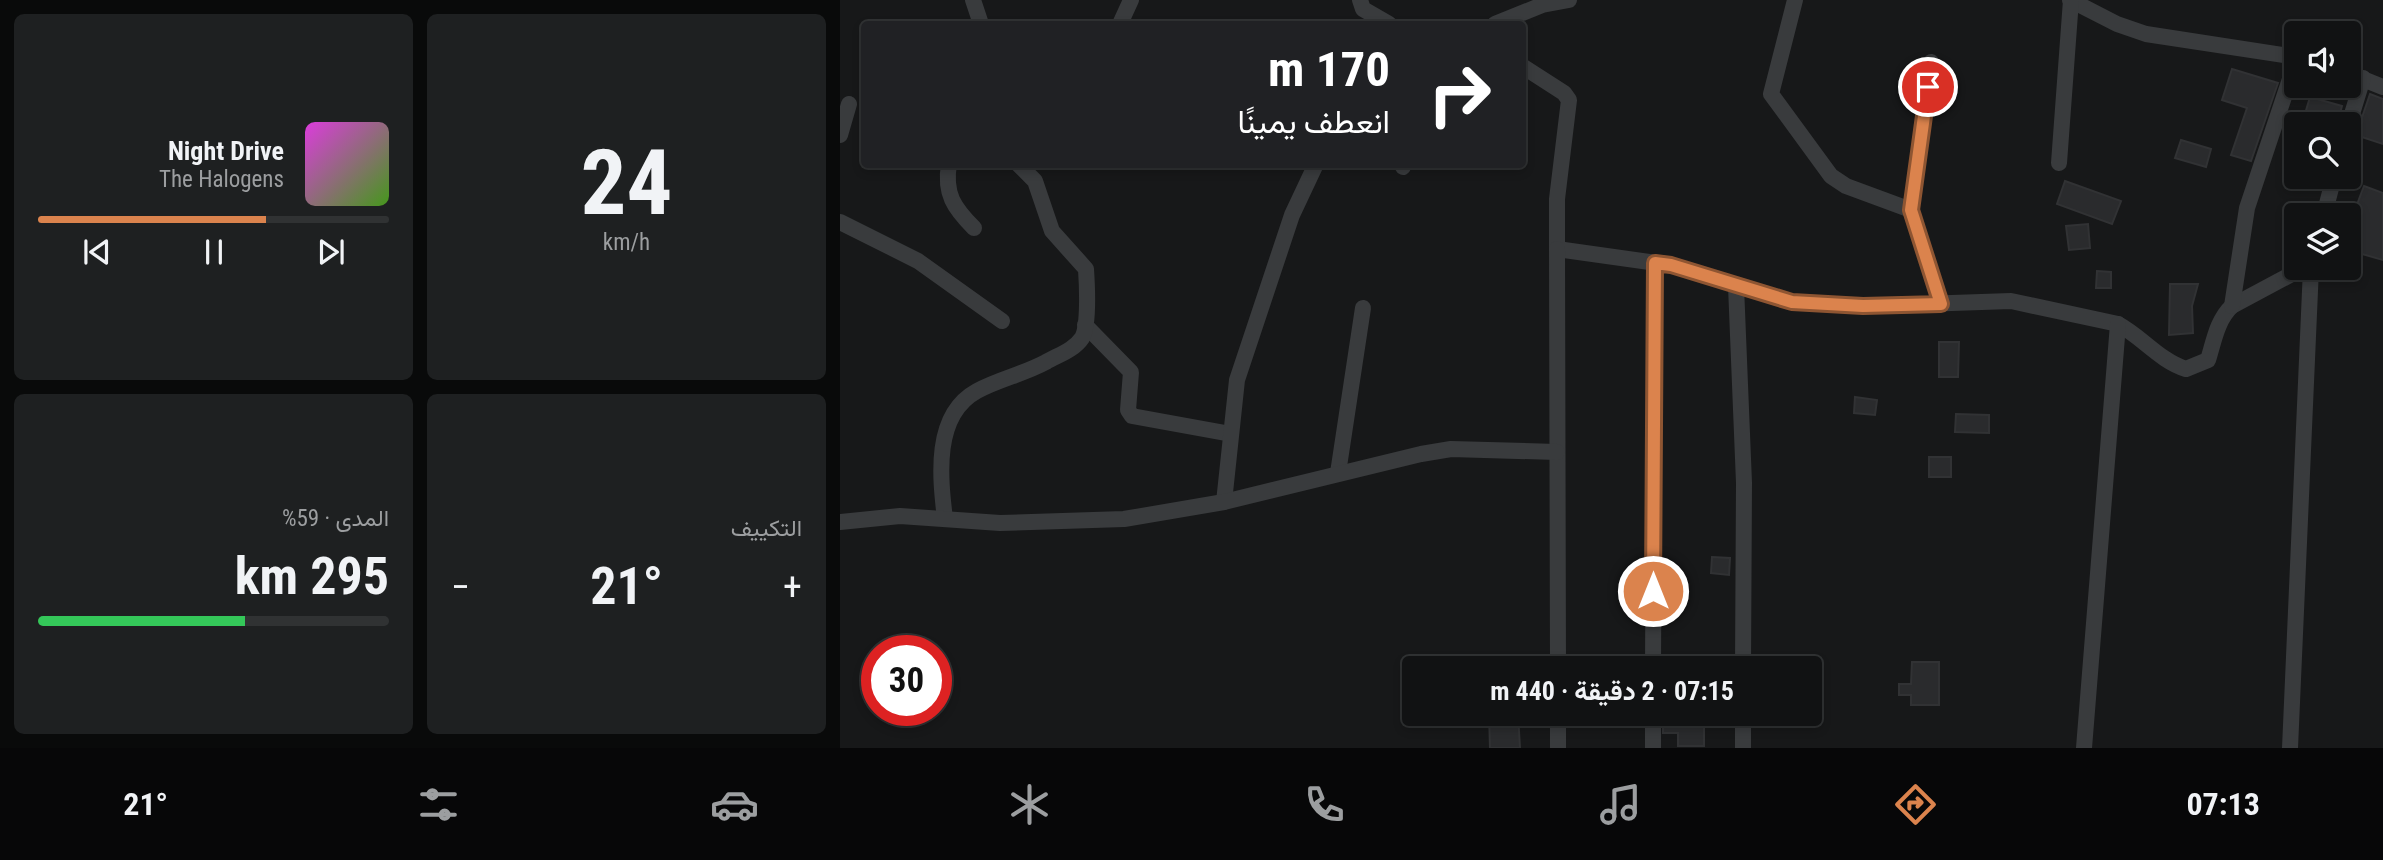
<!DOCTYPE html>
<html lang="ar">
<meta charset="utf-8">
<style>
body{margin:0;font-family:"Roboto Condensed",Vazirmatn,sans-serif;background:#1e2021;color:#f1f3f6;direction:rtl;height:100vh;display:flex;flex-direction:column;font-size:26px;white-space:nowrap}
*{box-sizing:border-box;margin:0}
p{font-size:23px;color:#9c9ea0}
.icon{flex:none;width:38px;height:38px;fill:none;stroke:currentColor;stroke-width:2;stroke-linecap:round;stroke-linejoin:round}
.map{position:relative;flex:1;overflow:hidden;direction:ltr}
.sheet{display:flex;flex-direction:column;gap:14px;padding:14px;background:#090a0a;width:840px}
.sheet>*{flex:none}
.banner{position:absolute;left:21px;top:21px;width:665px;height:147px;border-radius:7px;box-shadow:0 4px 10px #0003,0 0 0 2px #303233;direction:rtl;background:#202124;color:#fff;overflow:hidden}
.fabs{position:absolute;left:1444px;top:21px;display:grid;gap:14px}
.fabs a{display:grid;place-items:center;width:77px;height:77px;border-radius:7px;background:#111213;box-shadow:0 4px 10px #0003,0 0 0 2px #303233;font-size:35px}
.speed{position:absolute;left:21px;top:635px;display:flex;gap:14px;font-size:35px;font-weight:700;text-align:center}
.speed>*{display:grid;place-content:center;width:91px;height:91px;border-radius:50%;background:#111213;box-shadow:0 4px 10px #0003,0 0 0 2px #303233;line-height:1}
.speed .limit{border:10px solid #d22;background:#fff;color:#111}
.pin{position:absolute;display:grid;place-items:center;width:60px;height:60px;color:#fff;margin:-30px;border:4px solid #fff;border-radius:50%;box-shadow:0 2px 7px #0007}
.me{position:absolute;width:77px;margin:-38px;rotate:0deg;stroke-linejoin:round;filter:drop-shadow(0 0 5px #0008)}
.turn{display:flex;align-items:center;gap:24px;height:147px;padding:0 21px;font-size:32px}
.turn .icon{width:91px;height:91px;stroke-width:2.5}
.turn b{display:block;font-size:49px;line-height:60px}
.big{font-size:52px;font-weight:700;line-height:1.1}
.sheet .widget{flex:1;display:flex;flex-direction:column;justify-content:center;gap:10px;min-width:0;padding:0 24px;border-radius:10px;background:#1e2021}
.sheet .dial{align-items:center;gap:0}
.dial b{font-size:91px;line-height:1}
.song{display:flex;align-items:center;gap:21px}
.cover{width:84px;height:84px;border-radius:10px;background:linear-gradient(135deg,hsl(300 70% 55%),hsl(100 70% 35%))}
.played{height:7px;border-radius:4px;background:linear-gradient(90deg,#db834d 65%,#303233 65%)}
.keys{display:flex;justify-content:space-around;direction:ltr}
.heat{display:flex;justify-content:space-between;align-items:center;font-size:38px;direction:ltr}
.charge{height:10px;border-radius:5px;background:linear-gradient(90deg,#34c759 59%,#303233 0)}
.sheet .tiles{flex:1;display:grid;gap:14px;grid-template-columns:repeat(2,1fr)}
.trip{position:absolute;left:562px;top:656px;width:420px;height:70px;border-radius:7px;background:#111213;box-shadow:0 4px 10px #0003,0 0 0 2px #303233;font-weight:700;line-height:70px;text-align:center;direction:rtl}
.tab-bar{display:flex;height:112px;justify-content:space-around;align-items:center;background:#070708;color:#9c9ea0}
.tab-bar .icon{width:49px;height:49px}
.tab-bar .selected{color:#db834d}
.tab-bar b{font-size:32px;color:#f1f3f6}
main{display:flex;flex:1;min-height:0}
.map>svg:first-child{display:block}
.building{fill:#2a2b2d;stroke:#313234;stroke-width:2}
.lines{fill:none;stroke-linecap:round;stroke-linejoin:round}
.minor{stroke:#393b3d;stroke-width:16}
.route-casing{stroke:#8e5532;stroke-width:18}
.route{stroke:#db834d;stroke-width:12}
</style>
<main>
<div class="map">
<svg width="1543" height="748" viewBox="0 0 1543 748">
<rect width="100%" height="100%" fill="#171819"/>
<!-- building -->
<g class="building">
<polygon points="1392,69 1438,83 1411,161 1391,155 1407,108 1382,100"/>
<polygon points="1530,94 1543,99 1543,144 1516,135"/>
<polygon points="1470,97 1502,106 1497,124 1462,124"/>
<polygon points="1341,140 1371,149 1366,167 1335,158"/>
<polygon points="1225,181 1281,201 1272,224 1217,204"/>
<polygon points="1524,186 1543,193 1543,260 1508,250 1508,214 1513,215"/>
<polygon points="1248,224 1250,248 1229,250 1226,226"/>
<polygon points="1257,271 1271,272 1271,288 1256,288"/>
<polygon points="1330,284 1358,284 1352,306 1353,333 1329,335"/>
<polygon points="1099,342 1119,342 1118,377 1099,377"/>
<polygon points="1015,397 1037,400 1035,415 1014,413"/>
<polygon points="1116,414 1149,415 1149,433 1115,432"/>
<rect x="1089" y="457" width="22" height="20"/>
<polygon points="872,557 890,558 889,575 871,573"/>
<polygon points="1072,662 1099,662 1099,705 1071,705 1071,695 1059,695 1059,684 1071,684"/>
<polygon points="649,714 678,714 680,748 650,748"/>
<polygon points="823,722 864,722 864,746 838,746 838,733 823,733"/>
</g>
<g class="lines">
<!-- minor -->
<g class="minor">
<polyline points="133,0 141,24"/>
<polyline points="520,0 523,9 549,24"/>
<polyline points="955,0 931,94 991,176 1006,186 1071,210 1101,304"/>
<polyline points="1230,0 1277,24 1306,34 1456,57"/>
<polyline points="280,24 291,0"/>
<polyline points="655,24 702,5 729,0"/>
<path d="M682,66L724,93L729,100L717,199V249L831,265L952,302L1023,306L1171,301L1278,324C1302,337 1320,361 1346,369L1368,360C1374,341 1377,320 1392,306L1463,268"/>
<polyline points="1508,73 1543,87"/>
<polyline points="1508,127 1523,78"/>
<polyline points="0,135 9,104"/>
<polyline points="1219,163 1231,0"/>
<path d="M109,164C104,194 114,208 134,228"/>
<polyline points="563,167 564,164"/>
<polyline points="1071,210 1091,62"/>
<polyline points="1484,215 1494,177"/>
<polyline points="0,222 78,261 162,321"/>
<polyline points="717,249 718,668"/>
<polyline points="896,286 904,483 903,668"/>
<polyline points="1392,306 1407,208 1456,61"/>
<polyline points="245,325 291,372 288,410 292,416 391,434"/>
<polyline points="498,473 523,308"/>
<polyline points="384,502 397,380 452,215 476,164"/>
<path d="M105,519C100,477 93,415 137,391C159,379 184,374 206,362C218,355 234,350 242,338C249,326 247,284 246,269L212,231L195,181L178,164"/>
<polyline points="0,522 60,516 160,523 284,519 384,502 581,454 611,449 717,452"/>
<polyline points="813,668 815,263"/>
<polyline points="718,714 718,748"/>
<polyline points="813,714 813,748"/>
<polyline points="903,748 903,714"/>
<polyline points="1244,748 1278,324"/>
<polyline points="1450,748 1471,268"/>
</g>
</g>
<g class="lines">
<defs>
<polyline id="route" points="813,591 815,263 831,265 952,302 1023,306 1101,304 1071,210 1088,87"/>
</defs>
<!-- route casing -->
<use href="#route" class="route-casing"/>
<!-- route -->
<use href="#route" class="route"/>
</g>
</svg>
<div class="fabs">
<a><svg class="icon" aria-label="sound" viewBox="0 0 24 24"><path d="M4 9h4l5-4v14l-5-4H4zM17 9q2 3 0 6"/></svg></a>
<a><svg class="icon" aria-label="search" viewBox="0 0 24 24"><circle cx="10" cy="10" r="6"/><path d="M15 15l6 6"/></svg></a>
<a><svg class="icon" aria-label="layers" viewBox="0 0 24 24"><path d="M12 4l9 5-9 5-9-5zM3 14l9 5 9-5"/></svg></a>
</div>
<div class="speed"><div class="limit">30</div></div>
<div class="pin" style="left:1088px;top:87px;background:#d93025"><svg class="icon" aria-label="arrive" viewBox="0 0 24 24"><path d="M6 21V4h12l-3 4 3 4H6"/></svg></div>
<svg class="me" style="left:813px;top:591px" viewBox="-20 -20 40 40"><circle r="17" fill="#db834d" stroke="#fff" stroke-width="3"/><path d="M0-11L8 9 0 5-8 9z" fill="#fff"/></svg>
<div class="trip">07:15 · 2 دقيقة · 440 m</div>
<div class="banner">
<div class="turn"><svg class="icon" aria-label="right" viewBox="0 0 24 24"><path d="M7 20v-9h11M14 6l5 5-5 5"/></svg><div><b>170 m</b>انعطف يمينًا</div></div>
</div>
</div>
<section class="sheet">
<div class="tiles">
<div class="widget dial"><b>24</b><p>km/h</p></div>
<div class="widget">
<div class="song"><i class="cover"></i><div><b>Night Drive</b><p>The Halogens</p></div></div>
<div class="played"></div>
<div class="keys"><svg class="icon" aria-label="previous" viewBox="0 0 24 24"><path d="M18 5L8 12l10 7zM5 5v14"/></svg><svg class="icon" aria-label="pause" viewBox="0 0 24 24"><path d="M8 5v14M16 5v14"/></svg><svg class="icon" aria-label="next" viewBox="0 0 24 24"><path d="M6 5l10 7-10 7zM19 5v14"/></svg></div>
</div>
<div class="widget"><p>التكييف</p>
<div class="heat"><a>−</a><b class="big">21°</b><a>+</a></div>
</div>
<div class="widget"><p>المدى · 59%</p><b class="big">295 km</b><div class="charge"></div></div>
</div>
</section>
</main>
<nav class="tab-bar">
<b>07:13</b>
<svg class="icon selected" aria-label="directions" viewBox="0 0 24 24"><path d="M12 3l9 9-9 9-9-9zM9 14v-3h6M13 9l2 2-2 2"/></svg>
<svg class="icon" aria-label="music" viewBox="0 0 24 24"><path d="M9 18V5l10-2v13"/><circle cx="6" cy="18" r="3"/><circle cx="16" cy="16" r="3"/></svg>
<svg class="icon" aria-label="phone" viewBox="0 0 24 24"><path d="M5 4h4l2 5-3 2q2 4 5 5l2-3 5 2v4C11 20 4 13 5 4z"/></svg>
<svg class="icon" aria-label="climate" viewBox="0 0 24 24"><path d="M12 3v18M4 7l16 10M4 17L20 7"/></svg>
<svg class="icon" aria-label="car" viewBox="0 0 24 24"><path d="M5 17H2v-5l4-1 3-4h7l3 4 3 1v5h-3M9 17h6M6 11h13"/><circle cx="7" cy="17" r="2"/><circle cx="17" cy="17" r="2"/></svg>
<svg class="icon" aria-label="filters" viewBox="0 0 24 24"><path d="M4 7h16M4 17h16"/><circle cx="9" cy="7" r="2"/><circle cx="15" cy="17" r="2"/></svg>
<b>21°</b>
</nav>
